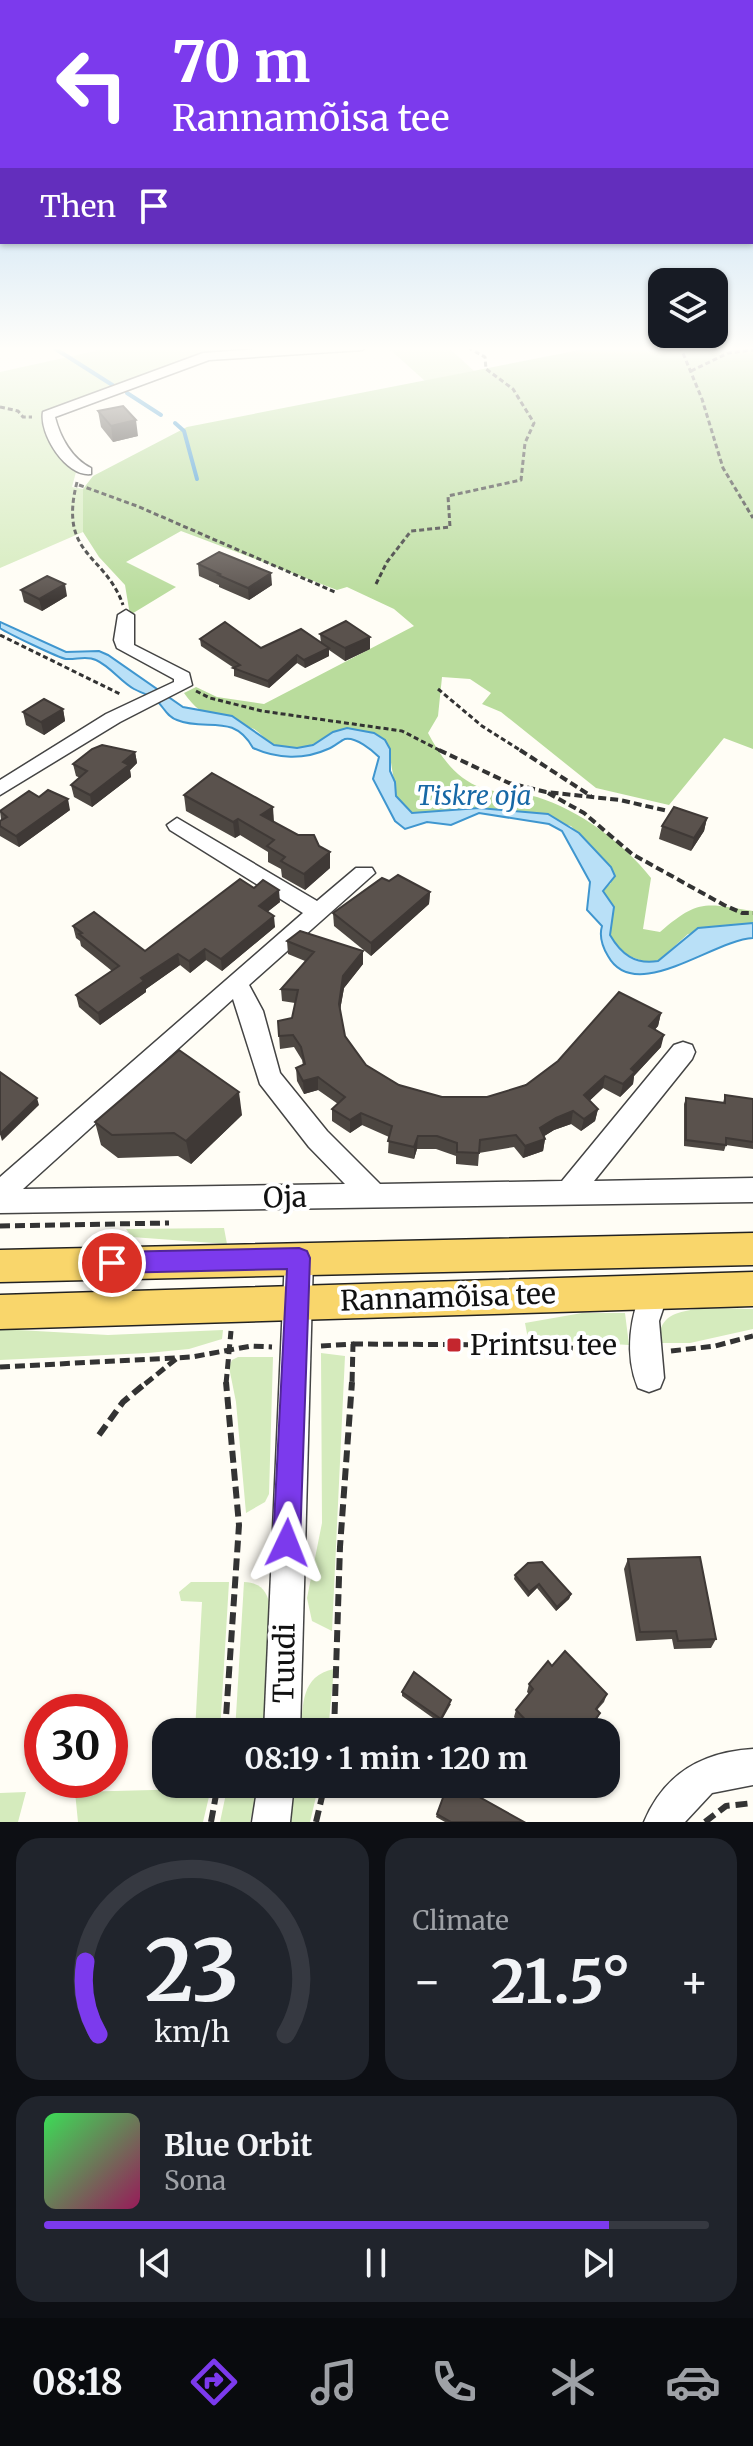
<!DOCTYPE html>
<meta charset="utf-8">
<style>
body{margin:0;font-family:Merriweather,serif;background:#20242c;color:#f1f3f6;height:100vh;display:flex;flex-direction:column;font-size:30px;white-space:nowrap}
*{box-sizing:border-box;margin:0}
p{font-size:26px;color:#9ea1a6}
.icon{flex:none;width:44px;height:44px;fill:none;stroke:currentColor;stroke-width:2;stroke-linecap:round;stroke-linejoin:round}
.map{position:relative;height:1822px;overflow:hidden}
.panel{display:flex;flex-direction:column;gap:16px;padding:16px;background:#0d0f14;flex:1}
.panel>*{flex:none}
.banner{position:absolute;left:0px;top:0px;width:754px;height:244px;box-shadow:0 2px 6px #0004;background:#7c3aed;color:#fff;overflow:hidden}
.fabs{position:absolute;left:648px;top:268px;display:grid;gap:16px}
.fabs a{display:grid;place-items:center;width:80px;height:80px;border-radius:16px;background:#171b24;box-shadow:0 2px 6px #0004;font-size:40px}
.speed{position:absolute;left:24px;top:1694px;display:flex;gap:16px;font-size:40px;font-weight:700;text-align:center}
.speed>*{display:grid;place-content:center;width:104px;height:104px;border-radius:50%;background:#171b24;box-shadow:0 2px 6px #0004;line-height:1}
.speed .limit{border:12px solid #d22;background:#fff;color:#111}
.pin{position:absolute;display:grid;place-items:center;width:68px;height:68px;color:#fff;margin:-34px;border:4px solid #fff;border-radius:50%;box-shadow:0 2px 8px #0007}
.me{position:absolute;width:88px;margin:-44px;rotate:2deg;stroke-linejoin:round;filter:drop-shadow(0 0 6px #0008)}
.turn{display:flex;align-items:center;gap:28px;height:168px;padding:0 40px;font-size:36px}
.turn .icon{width:104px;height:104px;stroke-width:2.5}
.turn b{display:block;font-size:56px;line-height:68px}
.then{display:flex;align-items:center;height:76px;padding:0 40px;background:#0003;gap:16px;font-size:30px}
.big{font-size:60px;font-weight:700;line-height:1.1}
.panel .card{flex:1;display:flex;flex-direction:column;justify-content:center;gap:12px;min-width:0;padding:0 28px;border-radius:24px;background:#20242c}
.panel .dial{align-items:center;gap:0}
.dial svg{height:208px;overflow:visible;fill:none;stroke:#363941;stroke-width:7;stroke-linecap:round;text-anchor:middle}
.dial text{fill:#f1f3f6;stroke:none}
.song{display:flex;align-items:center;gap:24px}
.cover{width:96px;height:96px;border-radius:12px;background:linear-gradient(135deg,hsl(130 70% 55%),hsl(330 70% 35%))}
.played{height:8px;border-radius:4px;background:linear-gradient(90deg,#7c3aed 85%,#363941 85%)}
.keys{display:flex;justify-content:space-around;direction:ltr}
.heat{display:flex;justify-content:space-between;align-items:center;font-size:44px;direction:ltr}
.panel .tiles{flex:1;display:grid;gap:16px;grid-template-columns:1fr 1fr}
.card:last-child{grid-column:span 2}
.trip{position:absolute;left:152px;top:1718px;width:468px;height:80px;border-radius:24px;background:#171b24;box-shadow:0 2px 6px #0004;font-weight:700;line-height:80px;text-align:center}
.tabs{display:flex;height:128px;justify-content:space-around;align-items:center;background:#090b0e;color:#9ea1a6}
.tabs .icon{width:56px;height:56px}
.tabs .selected{color:#7c3aed}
.tabs b{font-size:36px;color:#f1f3f6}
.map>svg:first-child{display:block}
.green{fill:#d5ebbd}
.forest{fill:#b9dc9c}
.water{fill:#b9e0f7;stroke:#3f96cf;stroke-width:2}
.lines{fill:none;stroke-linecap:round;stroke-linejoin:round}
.stream{stroke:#3f96cf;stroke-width:4}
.minor-casing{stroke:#444;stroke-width:3}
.major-casing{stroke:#222;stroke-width:3}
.path-far3{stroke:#333;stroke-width:3;stroke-dasharray:5 3;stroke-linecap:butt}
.path-far2{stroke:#333;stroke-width:4;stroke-dasharray:8 4;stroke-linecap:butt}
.path-far1{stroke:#333;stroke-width:5;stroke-dasharray:10 5;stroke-linecap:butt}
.path{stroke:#333;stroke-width:6;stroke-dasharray:12 6;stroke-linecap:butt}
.minor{fill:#fff;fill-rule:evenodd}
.major{fill:#f9d66b;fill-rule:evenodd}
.wall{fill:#4d4742}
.shaded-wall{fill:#3f3936}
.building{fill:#5a524d;stroke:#3f3936;stroke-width:2}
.route{fill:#7c3aed;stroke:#51269a;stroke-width:2}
.poi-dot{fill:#c4262e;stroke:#fff;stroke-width:3}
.labels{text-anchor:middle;stroke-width:8;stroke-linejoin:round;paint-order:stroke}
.water-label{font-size:26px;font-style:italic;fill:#1768a6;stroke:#fff}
.near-street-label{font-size:28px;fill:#111;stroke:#fff}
.near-poi-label{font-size:28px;fill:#111;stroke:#fff;text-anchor:start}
</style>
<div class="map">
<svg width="753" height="1822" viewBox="0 0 753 1822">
<rect width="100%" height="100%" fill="#fffdf5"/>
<!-- green -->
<g class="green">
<polygon points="118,346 249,346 227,349 44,415 42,423 68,467 76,472 72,487 83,489 83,532 0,568 0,372"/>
<polygon points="386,346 447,346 474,371 425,381"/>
<polygon points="224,1228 227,1244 132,1237 126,1229"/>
<path d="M753,1309V1329L690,1343H658C659,1335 660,1326 666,1320C681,1304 732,1309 753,1309Z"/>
<polygon points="582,1313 625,1313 629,1345 528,1339 525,1323"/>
<polygon points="0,1329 108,1335 223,1330 222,1339 189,1349 148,1353 0,1360"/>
<polygon points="321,1353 345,1356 332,1631 312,1621 307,1598 322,1523"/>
<polygon points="238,1357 273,1357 269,1494 265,1502 246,1513 236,1402 229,1367 232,1360"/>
<polygon points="191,1582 229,1582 220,1732 195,1732 202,1602 181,1601 179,1592"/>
<path d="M244,1582C263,1583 267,1592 271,1609L265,1732H235Z"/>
<path d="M334,1669L328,1732H301C303,1704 301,1676 334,1669Z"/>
<polygon points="192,1784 212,1784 203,1822 78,1822 75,1792 191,1789"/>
<polygon points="228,1784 259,1784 250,1822 220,1822"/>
<polygon points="295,1784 319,1784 310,1822 289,1822"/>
<polygon points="26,1792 18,1822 0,1822 0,1793"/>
</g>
<!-- forest -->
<path class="forest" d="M600,346H753V749L724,738L669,805L596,788L501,712L482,704L491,693L470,679L442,677L438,716L428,733C440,756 456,779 482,788C499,794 519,792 537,797C579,810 624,843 651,878L643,929L660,932C698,899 705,903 753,911V923L688,934L658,961L648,963L624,954L616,945L610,935L603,890L611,883L588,845L571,826L479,808L412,813L396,796C395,779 390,766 390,749L333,732C319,745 292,754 274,745C266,741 261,733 254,729C224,715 205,724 184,693L196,687L217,697L264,704L414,626L394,609L347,587L337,590L181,531L126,562L176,587L130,615L125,585L99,557L83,532V489L93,476L187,427Z"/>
<!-- water -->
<path class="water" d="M0,622L66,652L99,651L108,655L183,707L232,716L274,745L297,748L313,745L333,732L347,728L374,733L385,740L390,749V771L395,782L396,796L412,813L479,808L548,814L579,833L611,867L615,876L603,891L614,907L610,935C621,954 635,965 658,961L698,928L753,923V938C713,940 635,1005 608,956C602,946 599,936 602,926L587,910L590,882L562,831L549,824L479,813L451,825L427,822L405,829L395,821L373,779L379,757C372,750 356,737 345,739C340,741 334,747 328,749C304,760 277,759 253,748C233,712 206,732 177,720C166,716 164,707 156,700C151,695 141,693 134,689C120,681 111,667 96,660C86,655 76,660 66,659C59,658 7,633 0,628Z"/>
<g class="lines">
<!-- stream -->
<g class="stream">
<polyline points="51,346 114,386"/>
<polyline points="127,393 161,415"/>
<polyline points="175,423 184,431 197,479"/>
</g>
<defs>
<g id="minor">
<path d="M301,346H368L362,350L209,360L55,417C60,437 72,459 91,468V474C66,477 39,434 43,412L203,353Z"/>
<polygon points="126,610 134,615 134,645 189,673 192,685 120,722 0,795 0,780 106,714 174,682 174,679 117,648 114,640 118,615"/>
<path d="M177,818L317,901L356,868H372L375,873L249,985L263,1011L280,1073L327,1131L380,1184L562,1181L674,1045L683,1042L692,1045L695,1052L692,1059L594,1181L753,1178V1202L0,1213V1177L303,913L170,830L167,825ZM233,999L260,1084L309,1147L345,1184L23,1189Z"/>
<polygon points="299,1245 309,1249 313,1258 300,1732 264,1732 285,1258 289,1249"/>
<path d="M655,1278L665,1282L669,1291L659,1321L664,1378L660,1388L649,1392L638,1388C624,1354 630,1315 645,1282Z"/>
<path d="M753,1749V1785L712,1793L685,1822H644C664,1774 702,1752 753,1749Z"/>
<polygon points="258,1784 294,1784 290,1822 252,1822"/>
</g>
<g id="major">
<polygon points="753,1233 753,1265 0,1282 0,1250"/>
<polygon points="753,1272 753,1306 0,1329 0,1295"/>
</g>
</defs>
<!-- minor casing -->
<use href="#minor" class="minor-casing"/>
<!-- major casing -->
<use href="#major" class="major-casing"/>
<!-- path-far3 -->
<g class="path-far3">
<polyline points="680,346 702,399 723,468 753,518"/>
<polyline points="691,371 728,353 753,350"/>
<polyline points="0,407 18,411 23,417 32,417"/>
<path d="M77,482C58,556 105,553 123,605"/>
<polyline points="79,485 137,506 335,592"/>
<polyline points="376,584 387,562 411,531 450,527 448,496 521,480 525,443 534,423 513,389 486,369 485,357 465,346"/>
<polyline points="0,635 122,695"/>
<polyline points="438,689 482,726 523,752"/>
<polyline points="196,691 210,698 262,711 402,731 443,752"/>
</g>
<!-- path-far2 -->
<g class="path-far2">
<polyline points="439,750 509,783 546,792 620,800 668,811"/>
<polyline points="520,750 591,796"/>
<polyline points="548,793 584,813 632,854 724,905 742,913 753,913"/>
</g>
<!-- path-far1 -->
<g class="path-far1">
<polyline points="0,1226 169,1223"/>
<polyline points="353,1344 529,1345 622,1352"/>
<polyline points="321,1346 353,1344 352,1384"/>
<polyline points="671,1351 715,1346 753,1336"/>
<polyline points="0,1367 192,1357 251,1346 272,1347"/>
<polyline points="145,1384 176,1359"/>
<polyline points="226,1384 231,1331"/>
</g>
<!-- path -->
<g class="path">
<polyline points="99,1435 123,1402 147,1382"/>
<polyline points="225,1732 239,1525 226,1382"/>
<polyline points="334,1732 340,1547 352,1382"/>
<polyline points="211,1822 218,1784"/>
<polyline points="316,1822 325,1784"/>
<polyline points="705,1822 726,1806 753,1803"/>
</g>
<!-- minor -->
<use href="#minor" class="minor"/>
<!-- major -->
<use href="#major" class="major"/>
</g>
<!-- wall -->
<g class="wall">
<polygon points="98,411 138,436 113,442 101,427"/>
<polygon points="198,564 272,585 249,600 219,587 219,585 199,576"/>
<polygon points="21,590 67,596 42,611 24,602"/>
<polygon points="320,634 370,649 345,661 329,650 329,656 305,668 297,663 269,688 234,676 234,668 201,646 200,639 261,648 321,643"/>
<polygon points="63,709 65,721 44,735 26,725 23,712"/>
<polygon points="135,752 137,763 130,770 131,777 92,807 74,797 71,785 80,778 76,776 73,764"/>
<polygon points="184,795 274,822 330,868 305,890 282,877 281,869 268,862 268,852 240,835 235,838 186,811"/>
<polygon points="70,810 19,847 0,836 0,821 1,820 0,811"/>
<polygon points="707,818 704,831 691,851 659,839 662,826"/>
<polygon points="389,881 430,892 429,904 371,956 334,926 333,913"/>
<polygon points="254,888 280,902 268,911 275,927 222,971 206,960 190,973 180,965 146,989 146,992 100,1025 79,1007 76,995 112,971 81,946 80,941 76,938 73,926 145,951"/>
<polygon points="287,941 363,951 363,964 344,988 340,1010 345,1036 366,1065 399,1085 442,1097 487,1097 526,1085 661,1013 658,1026 655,1029 661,1047 634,1076 633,1084 620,1097 603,1088 589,1101 598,1109 595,1121 581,1131 571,1124 554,1130 544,1136 545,1139 543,1151 523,1158 514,1147 479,1153 478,1166 456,1164 456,1156 436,1149 417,1149 414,1159 388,1153 389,1137 362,1125 350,1133 332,1121 332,1109 338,1104 318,1090 304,1094 297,1081 296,1068 303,1065 302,1060 294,1047 280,1049 278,1021 292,1018 295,1003 282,1001 281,989 305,961 288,954"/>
<polygon points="725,1095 753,1099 753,1149 726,1145 724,1151 684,1146 684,1104 686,1098 723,1103"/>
<polygon points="242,1115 191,1164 178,1156 118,1158 101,1145 95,1122"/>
<polygon points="628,1559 716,1639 711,1648 674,1649 672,1639 636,1641 624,1569"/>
<polygon points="515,1575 571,1594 569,1599 556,1611 537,1588 528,1597 514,1579"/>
<polygon points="552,1666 607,1694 604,1702 597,1710 600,1713 596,1721 588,1732 527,1732 514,1717 516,1710 529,1694 527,1692 529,1684"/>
<polygon points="402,1692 451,1704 440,1723 402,1696"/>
<polygon points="437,1814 524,1822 445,1822 436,1817"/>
</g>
<!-- shaded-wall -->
<g class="shaded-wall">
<polygon points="136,420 138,436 113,442 111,426"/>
<polygon points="271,573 272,585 249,600 248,588"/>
<polygon points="65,584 67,596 42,611 39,599"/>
<polygon points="370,637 370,649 345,661 345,648"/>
<polygon points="329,648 329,656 305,668 304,660"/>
<polygon points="297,655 297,663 269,688 268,681"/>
<polygon points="63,709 65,721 44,735 41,722"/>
<polygon points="135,752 137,763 130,770 131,777 92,807 90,795"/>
<polygon points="68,799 70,810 19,847 16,836"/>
<polygon points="273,807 274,822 261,815"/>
<polygon points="707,818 704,831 691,851 694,838"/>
<polygon points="238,819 240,835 235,838 233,822"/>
<polygon points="330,852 330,868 305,890 304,874"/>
<polygon points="279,890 280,902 260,918 259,906"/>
<polygon points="430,892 429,904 371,956 371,943"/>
<polygon points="274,916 275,927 222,971 221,959"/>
<polygon points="205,949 206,960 190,973 189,961"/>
<polygon points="363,951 363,964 344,988 339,1016 339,1004 343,976"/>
<polygon points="178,954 180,965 146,989 146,992 100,1025 98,1013 141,978"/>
<polygon points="661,1013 658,1026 647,1039 649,1026"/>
<polygon points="664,1035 661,1047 634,1076 633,1084 620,1097 623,1084 631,1069"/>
<polygon points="605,1076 603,1088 582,1108 584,1095"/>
<polygon points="318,1077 318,1090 304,1094 303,1081"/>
<polygon points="239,1092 242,1115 191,1164 186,1141"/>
<polygon points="37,1098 39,1105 2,1141 0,1134"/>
<polygon points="598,1109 595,1121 581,1131 584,1119"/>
<polygon points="573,1111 571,1124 554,1130 538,1140 540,1128 556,1118"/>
<polygon points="361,1113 362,1125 350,1133 350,1120"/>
<polygon points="418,1136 417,1149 414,1159 414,1147"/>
<polygon points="545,1139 543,1151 523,1158 525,1146"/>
<polygon points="539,1584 537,1588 528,1597 529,1592"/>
<polygon points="571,1594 569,1599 556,1611 557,1607"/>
<polygon points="600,1713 596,1721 588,1732 586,1732"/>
</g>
<!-- building -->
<g class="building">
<polygon points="123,406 136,420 111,426 98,411"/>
<polygon points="219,552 271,573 248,588 218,575 220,574 198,564"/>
<polygon points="47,576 65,584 39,599 21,590"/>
<polygon points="346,621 370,637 345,648 320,634"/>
<polygon points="225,622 261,648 301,629 329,648 304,660 297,655 268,681 233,668 240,665 200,639"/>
<polygon points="44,699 63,709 41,722 23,712"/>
<polygon points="102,745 135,752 123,762 129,765 90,795 71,785 87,771 73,764 92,749"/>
<polygon points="212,773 273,807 261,815 298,835 314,835 319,846 330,852 304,874 281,861 285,857 267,846 274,840 238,819 233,822 184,795"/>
<polygon points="48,790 68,799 16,836 0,826 0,821 7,817 0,811 29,791 39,797"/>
<polygon points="674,807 707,818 694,838 662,826"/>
<polygon points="398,875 430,892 371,943 333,913 382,878 389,881"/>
<polygon points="240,879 254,888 263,880 279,890 259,906 274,916 221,959 205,949 189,961 178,954 141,978 144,981 98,1013 76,995 119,966 79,934 82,933 73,926 94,912 145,951"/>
<polygon points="300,931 363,951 343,976 339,1004 345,1036 366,1065 399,1085 442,1097 487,1097 526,1085 558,1061 619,992 661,1013 649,1026 664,1035 631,1069 635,1072 623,1084 605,1076 584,1095 598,1109 584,1119 573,1111 556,1118 540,1128 545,1139 525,1146 516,1135 480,1140 479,1153 457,1152 457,1143 437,1136 418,1136 414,1147 388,1141 392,1126 361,1113 350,1120 332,1109 345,1097 318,1077 303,1081 296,1068 305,1064 301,1047 293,1035 279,1036 278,1021 292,1018 298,990 281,989 314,952 287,941"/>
<polygon points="179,1050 239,1092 186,1141 174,1133 112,1135 95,1122"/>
<polygon points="0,1072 37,1098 0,1134"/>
<polygon points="725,1095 753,1099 753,1142 726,1138 726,1145 686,1140 686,1098 725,1103"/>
<polygon points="700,1557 716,1639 678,1641 676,1631 640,1632 628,1559"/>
<polygon points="542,1562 571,1594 557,1607 539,1584 529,1592 515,1575 528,1563"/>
<polygon points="565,1651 607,1694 596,1709 600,1713 586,1732 537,1732 516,1710 533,1689 529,1684 548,1661 552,1666"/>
<polygon points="414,1672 451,1700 441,1719 402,1692"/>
<polygon points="448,1784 456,1784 524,1822 451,1822 437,1814"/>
</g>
<!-- sky -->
<linearGradient id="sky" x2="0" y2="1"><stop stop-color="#95c6ee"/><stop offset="0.58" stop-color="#fffefa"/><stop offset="1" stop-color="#fffefa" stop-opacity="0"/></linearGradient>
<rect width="753" height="601" fill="url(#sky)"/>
<!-- route -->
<polygon class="route" points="299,1248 307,1251 310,1258 300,1543 296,1552 287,1556 277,1552 273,1543 287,1269 112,1273 104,1270 100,1263 104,1255 112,1252"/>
<!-- markers -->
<rect class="poi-dot" x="446" y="1337" width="16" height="16" rx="4"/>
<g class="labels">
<!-- water labels -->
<g class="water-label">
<text x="474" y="805">Tiskre oja</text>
</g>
<!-- near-street labels -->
<g class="near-street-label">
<text transform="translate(285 1197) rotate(-1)" y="10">Oja</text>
<text transform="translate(448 1297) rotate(-2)" y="10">Rannamõisa tee</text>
<text transform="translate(284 1663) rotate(-89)" y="10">Tuudi</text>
</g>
<!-- near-poi labels -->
<g class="near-poi-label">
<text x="470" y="1355">Printsu tee</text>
</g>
</g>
</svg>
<div class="fabs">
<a><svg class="icon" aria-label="layers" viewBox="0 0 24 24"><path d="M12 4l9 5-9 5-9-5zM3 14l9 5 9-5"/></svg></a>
</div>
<div class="speed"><div class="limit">30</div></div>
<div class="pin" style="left:112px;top:1263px;background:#d93025"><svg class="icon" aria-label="arrive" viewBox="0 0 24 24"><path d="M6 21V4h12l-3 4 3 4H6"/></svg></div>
<svg class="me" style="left:287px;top:1543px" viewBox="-20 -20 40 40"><path d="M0-17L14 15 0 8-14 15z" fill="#7c3aed" stroke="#fff" stroke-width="4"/></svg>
<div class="trip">08:19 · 1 min · 120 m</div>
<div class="banner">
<div class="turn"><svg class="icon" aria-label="left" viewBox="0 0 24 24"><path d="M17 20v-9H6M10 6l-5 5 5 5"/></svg><div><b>70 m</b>Rannamõisa tee</div></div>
<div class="then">Then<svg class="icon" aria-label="arrive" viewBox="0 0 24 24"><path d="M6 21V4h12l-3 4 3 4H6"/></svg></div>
</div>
</div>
<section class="panel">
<div class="tiles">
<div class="card dial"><svg viewBox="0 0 100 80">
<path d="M14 69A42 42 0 1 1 86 69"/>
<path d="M14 69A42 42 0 0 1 9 41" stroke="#7c3aed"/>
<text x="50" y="56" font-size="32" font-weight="700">23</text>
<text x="50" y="72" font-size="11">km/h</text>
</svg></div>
<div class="card"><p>Climate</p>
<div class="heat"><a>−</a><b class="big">21.5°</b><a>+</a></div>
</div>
<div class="card">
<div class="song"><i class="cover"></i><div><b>Blue Orbit</b><p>Sona</p></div></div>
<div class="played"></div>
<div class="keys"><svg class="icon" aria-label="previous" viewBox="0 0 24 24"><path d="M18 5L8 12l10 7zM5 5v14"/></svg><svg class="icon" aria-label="pause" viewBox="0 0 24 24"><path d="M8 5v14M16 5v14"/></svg><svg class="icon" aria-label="next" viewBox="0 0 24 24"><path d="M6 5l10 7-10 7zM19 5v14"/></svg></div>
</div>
</div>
</section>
<nav class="tabs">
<b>08:18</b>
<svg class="icon selected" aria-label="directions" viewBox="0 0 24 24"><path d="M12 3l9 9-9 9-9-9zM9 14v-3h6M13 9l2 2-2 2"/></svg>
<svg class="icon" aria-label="music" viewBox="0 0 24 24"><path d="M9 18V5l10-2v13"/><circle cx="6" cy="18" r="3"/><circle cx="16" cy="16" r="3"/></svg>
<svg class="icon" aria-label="phone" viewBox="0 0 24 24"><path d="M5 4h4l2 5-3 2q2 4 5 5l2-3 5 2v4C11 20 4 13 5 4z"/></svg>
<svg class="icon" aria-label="climate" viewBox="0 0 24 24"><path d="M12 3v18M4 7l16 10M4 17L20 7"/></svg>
<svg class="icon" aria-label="car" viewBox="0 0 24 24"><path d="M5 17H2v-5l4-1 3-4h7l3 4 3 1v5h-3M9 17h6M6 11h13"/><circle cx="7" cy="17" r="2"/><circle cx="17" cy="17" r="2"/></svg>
</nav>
